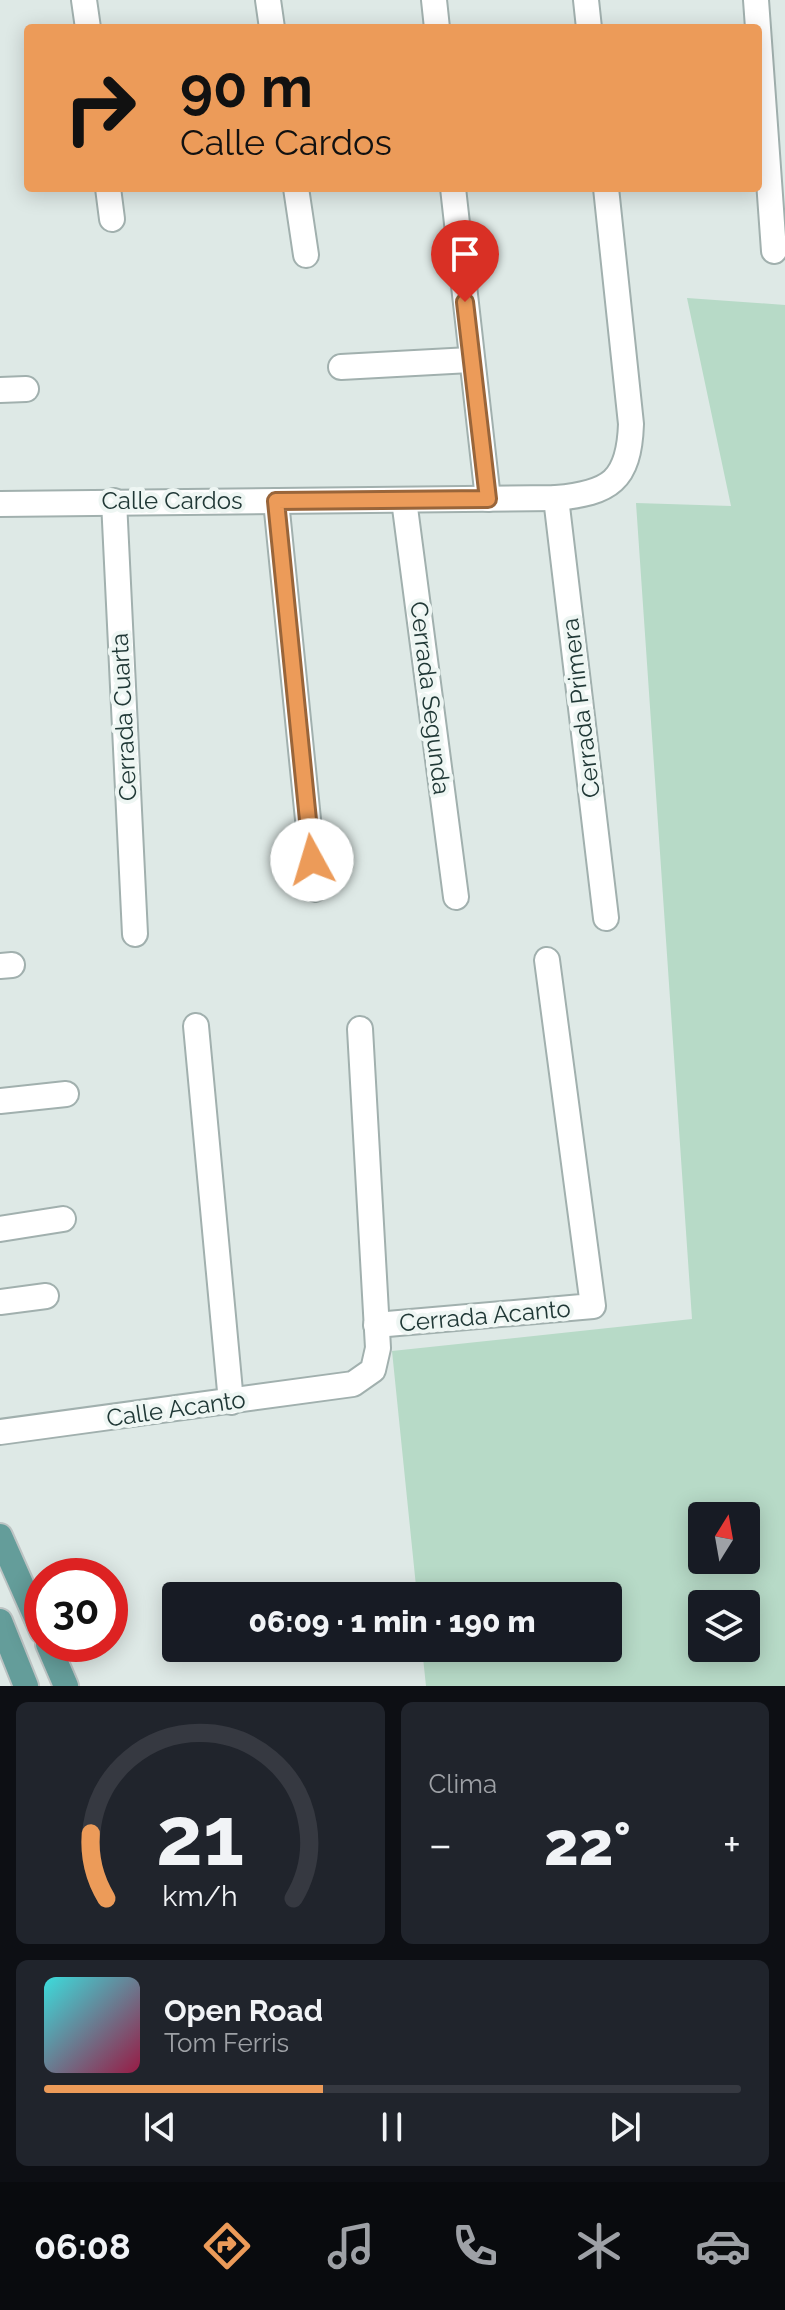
<!DOCTYPE html>
<html lang="es">
<meta charset="utf-8">
<style>
body{margin:0;font-family:Raleway,sans-serif;background:#20242c;color:#f1f3f6;height:100vh;display:flex;flex-direction:column;font-size:30px;white-space:nowrap}
*{box-sizing:border-box;margin:0}
p{font-size:26px;color:#9ea1a6}
.icon{flex:none;width:44px;height:44px;fill:none;stroke:currentColor;stroke-width:2;stroke-linecap:round;stroke-linejoin:round}
.map{position:relative;height:1686px;overflow:hidden}
.details{display:flex;flex-direction:column;gap:16px;padding:16px;background:#0d0f14;flex:1}
.details>*{flex:none}
.banner{position:absolute;left:24px;top:24px;width:738px;height:168px;border-radius:8px;box-shadow:0 4px 20px #0003;background:#ec9b59;color:#111;overflow:hidden}
.needle{width:52px;rotate:11deg}
.controls{position:absolute;left:688px;top:1502px;display:grid;gap:16px}
.controls a{display:grid;place-items:center;width:72px;height:72px;border-radius:8px;background:#171b24;box-shadow:0 4px 20px #0003;font-size:40px}
.speed{position:absolute;left:24px;top:1558px;display:flex;gap:16px;font-size:40px;font-weight:700;text-align:center}
.speed>*{display:grid;place-content:center;width:104px;height:104px;border-radius:50%;background:#171b24;box-shadow:0 4px 20px #0003;line-height:1}
.speed .limit{border:12px solid #d22;background:#fff;color:#111}
.pin{position:absolute;display:grid;place-items:center;width:68px;height:68px;color:#fff;margin:-82px -34px;border-radius:50% 50% 50% 0;rotate:-45deg;box-shadow:0 0 8px #0007}
.pin .icon{rotate:45deg}
.me{position:absolute;width:88px;margin:-44px;rotate:354deg;stroke-linejoin:round;filter:drop-shadow(0 0 6px #0008)}
.turn{display:flex;align-items:center;gap:28px;height:168px;padding:0 24px;font-size:36px}
.turn .icon{width:104px;height:104px;stroke-width:2.5}
.turn b{display:block;font-size:56px;line-height:68px}
.big{font-size:60px;font-weight:800;line-height:1.1}
.details .widget{flex:1;display:flex;flex-direction:column;justify-content:center;gap:12px;min-width:0;padding:0 28px;border-radius:12px;background:#20242c}
.details .dial{align-items:center;gap:0}
.dial svg{height:208px;overflow:visible;fill:none;stroke:#363941;stroke-width:7;stroke-linecap:round;text-anchor:middle}
.dial text{fill:#f1f3f6;stroke:none}
.song{display:flex;align-items:center;gap:24px}
.cover{width:96px;height:96px;border-radius:12px;background:linear-gradient(135deg,hsl(180 70% 55%),hsl(340 70% 35%))}
.played{height:8px;border-radius:4px;background:linear-gradient(90deg,#ec9b59 40%,#363941 40%)}
.keys{display:flex;justify-content:space-around;direction:ltr}
.heat{display:flex;justify-content:space-between;align-items:center;font-size:44px;direction:ltr}
.details .tiles{flex:1;display:grid;gap:16px;grid-template-columns:1fr 1fr}
.widget:last-child{grid-column:span 2}
.trip{position:absolute;left:162px;top:1582px;width:460px;height:80px;border-radius:8px;background:#171b24;box-shadow:0 4px 20px #0003;font-weight:800;line-height:80px;text-align:center}
.tabs{display:flex;height:128px;justify-content:space-around;align-items:center;background:#090b0e;color:#9ea1a6}
.tabs .icon{width:56px;height:56px}
.tabs .active{color:#ec9b59}
.tabs b{font-size:36px;color:#f1f3f6}
.map>svg:first-child{display:block}
.green{fill:#b7dac7;fill-rule:evenodd}
.lines{fill:none;stroke-linecap:round;stroke-linejoin:round}
.minor-casing{stroke:#a1b0ae;stroke-width:28}
.major-casing{stroke:#bcc3c3;stroke-width:28}
.minor{stroke:#fff;stroke-width:24}
.major{stroke:#649d9a;stroke-width:24}
.route-casing{stroke:#99653a;stroke-width:20}
.route{stroke:#ec9b59;stroke-width:14}
.labels{text-anchor:middle;stroke-width:8;stroke-linejoin:round;paint-order:stroke}
.street-label{font-size:24px;fill:#203836;stroke:#eef6f3}
</style>
<div class="map">
<svg width="785" height="1686" viewBox="0 0 785 1686">
<rect width="100%" height="100%" fill="#dee9e6"/>
<!-- green -->
<path class="green" d="M687,298L785,305V1686H426L422,1648H608V1596H417L392,1351L692,1319L636,503L731,506ZM702,1516H746V1560H702ZM702,1604H746V1648H702Z"/>
<g class="lines">
<defs>
<g id="minor">
<polyline points="84,0 88,28"/>
<polyline points="268,0 272,28"/>
<polyline points="434,0 437,28"/>
<polyline points="586,0 589,28"/>
<polyline points="756,0 774,251"/>
<polyline points="108,188 112,219"/>
<polyline points="296,188 306,255"/>
<polyline points="453,188 488,499"/>
<polyline points="341,367 470,360"/>
<polyline points="0,390 26,389"/>
<polyline points="556,498 606,918"/>
<polyline points="404,500 456,897"/>
<polyline points="114,501 135,934"/>
<polyline points="276,501 315,889"/>
<path d="M0,504L556,498C610,493 629,481 631,424L606,188"/>
<polyline points="0,966 12,965"/>
<polyline points="196,1026 231,1402"/>
<polyline points="0,1101 66,1094"/>
<polyline points="0,1229 63,1219"/>
<polyline points="0,1302 46,1296"/>
<polyline points="376,1325 593,1306 547,960"/>
<polyline points="0,1432 353,1384 373,1370 378,1348 360,1029"/>
</g>
<g id="major">
<polyline points="0,1536 42,1631"/>
<polyline points="0,1621 26,1686"/>
<polyline points="48,1644 66,1686"/>
</g>
</defs>
<!-- minor casing -->
<use href="#minor" class="minor-casing"/>
<!-- major casing -->
<use href="#major" class="major-casing"/>
<!-- minor -->
<use href="#minor" class="minor"/>
<!-- major -->
<use href="#major" class="major"/>
</g>
<g class="lines">
<defs>
<polyline id="route" points="312,860 276,501 488,499 465,302"/>
</defs>
<!-- route casing -->
<use href="#route" class="route-casing"/>
<!-- route -->
<use href="#route" class="route"/>
</g>
<g class="labels">
<!-- street labels -->
<g class="street-label">
<text x="172" y="509">Calle Cardos</text>
<text transform="translate(430 698) rotate(83)" y="8">Cerrada Segunda</text>
<text transform="translate(581 708) rotate(-97)" y="8">Cerrada Primera</text>
<text transform="translate(124 717) rotate(-93)" y="8">Cerrada Cuarta</text>
<text transform="translate(485 1316) rotate(-5)" y="8">Cerrada Acanto</text>
<text transform="translate(176 1409) rotate(-8)" y="8">Calle Acanto</text>
</g>
</g>
</svg>
<div class="controls">
<a><svg class="needle" viewBox="-14 -14 28 28"><path d="M0-13l5 13h-10z" fill="#e53935"/><path d="M0 13l5-13h-10z" fill="#9ea1a6"/></svg></a>
<a><svg class="icon" aria-label="layers" viewBox="0 0 24 24"><path d="M12 4l9 5-9 5-9-5zM3 14l9 5 9-5"/></svg></a>
</div>
<div class="speed"><div class="limit">30</div></div>
<div class="pin" style="left:465px;top:302px;background:#d93025"><svg class="icon" aria-label="arrive" viewBox="0 0 24 24"><path d="M6 21V4h12l-3 4 3 4H6"/></svg></div>
<svg class="me" style="left:312px;top:860px" viewBox="-20 -20 40 40"><circle r="19" fill="#fff"/><path d="M0-13L10 11 0 6-10 11z" fill="#ec9b59"/></svg>
<div class="trip">06:09 · 1 min · 190 m</div>
<div class="banner">
<div class="turn"><svg class="icon" aria-label="right" viewBox="0 0 24 24"><path d="M7 20v-9h11M14 6l5 5-5 5"/></svg><div><b>90 m</b>Calle Cardos</div></div>
</div>
</div>
<section class="details">
<div class="tiles">
<div class="widget dial"><svg viewBox="0 0 100 80">
<path d="M14 69A42 42 0 1 1 86 69"/>
<path d="M14 69A42 42 0 0 1 8 44" stroke="#ec9b59"/>
<text x="50" y="56" font-size="32" font-weight="700">21</text>
<text x="50" y="72" font-size="11">km/h</text>
</svg></div>
<div class="widget"><p>Clima</p>
<div class="heat"><a>−</a><b class="big">22°</b><a>+</a></div>
</div>
<div class="widget">
<div class="song"><i class="cover"></i><div><b>Open Road</b><p>Tom Ferris</p></div></div>
<div class="played"></div>
<div class="keys"><svg class="icon" aria-label="previous" viewBox="0 0 24 24"><path d="M18 5L8 12l10 7zM5 5v14"/></svg><svg class="icon" aria-label="pause" viewBox="0 0 24 24"><path d="M8 5v14M16 5v14"/></svg><svg class="icon" aria-label="next" viewBox="0 0 24 24"><path d="M6 5l10 7-10 7zM19 5v14"/></svg></div>
</div>
</div>
</section>
<nav class="tabs">
<b>06:08</b>
<svg class="icon active" aria-label="directions" viewBox="0 0 24 24"><path d="M12 3l9 9-9 9-9-9zM9 14v-3h6M13 9l2 2-2 2"/></svg>
<svg class="icon" aria-label="music" viewBox="0 0 24 24"><path d="M9 18V5l10-2v13"/><circle cx="6" cy="18" r="3"/><circle cx="16" cy="16" r="3"/></svg>
<svg class="icon" aria-label="phone" viewBox="0 0 24 24"><path d="M5 4h4l2 5-3 2q2 4 5 5l2-3 5 2v4C11 20 4 13 5 4z"/></svg>
<svg class="icon" aria-label="climate" viewBox="0 0 24 24"><path d="M12 3v18M4 7l16 10M4 17L20 7"/></svg>
<svg class="icon" aria-label="car" viewBox="0 0 24 24"><path d="M5 17H2v-5l4-1 3-4h7l3 4 3 1v5h-3M9 17h6M6 11h13"/><circle cx="7" cy="17" r="2"/><circle cx="17" cy="17" r="2"/></svg>
</nav>
